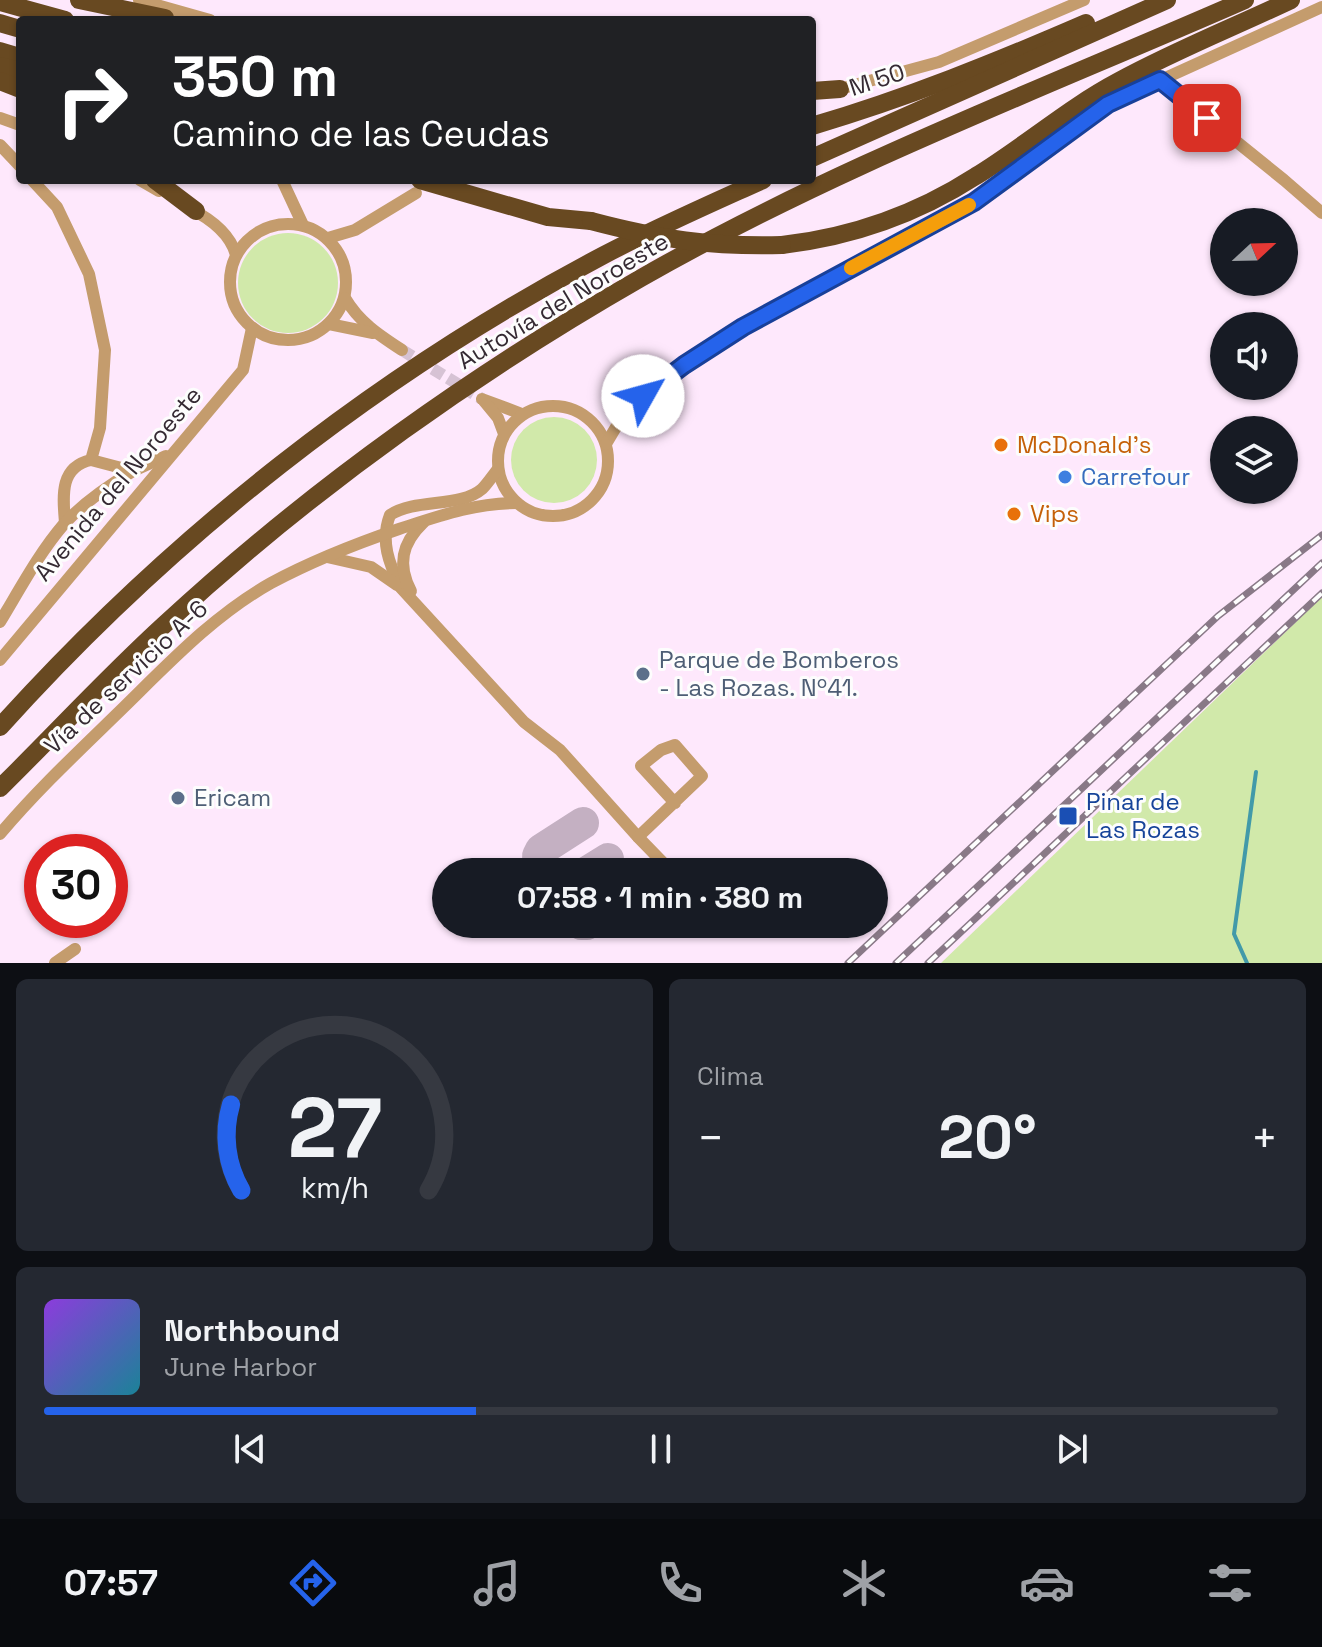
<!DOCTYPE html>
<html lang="es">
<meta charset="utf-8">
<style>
body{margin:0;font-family:"Space Grotesk",sans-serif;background:#242831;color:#f1f3f6;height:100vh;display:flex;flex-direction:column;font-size:30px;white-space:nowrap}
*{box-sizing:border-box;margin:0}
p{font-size:26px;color:#9ea1a6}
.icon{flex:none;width:44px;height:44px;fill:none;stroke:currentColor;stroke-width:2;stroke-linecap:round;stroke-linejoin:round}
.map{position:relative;height:963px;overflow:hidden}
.panel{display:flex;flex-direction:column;gap:16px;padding:16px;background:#0d0f14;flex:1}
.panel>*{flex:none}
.top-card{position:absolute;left:16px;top:16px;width:800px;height:168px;border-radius:8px;box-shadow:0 2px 6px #0004;background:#202124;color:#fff;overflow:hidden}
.needle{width:52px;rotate:68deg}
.tools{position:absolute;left:1210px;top:208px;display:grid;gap:16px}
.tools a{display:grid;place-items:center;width:88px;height:88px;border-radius:50%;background:#171b24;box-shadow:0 2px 6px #0004;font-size:40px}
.speed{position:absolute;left:24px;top:834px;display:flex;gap:16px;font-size:40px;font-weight:700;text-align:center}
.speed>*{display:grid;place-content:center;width:104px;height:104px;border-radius:50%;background:#171b24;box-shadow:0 2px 6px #0004;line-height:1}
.speed .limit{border:12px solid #d22;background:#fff;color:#111}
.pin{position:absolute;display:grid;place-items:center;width:68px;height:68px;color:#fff;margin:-34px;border-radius:16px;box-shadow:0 4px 12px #0006}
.me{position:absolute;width:88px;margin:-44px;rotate:52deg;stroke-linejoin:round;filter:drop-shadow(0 0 6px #0008)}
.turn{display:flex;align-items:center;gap:28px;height:168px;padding:0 24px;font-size:36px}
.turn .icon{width:104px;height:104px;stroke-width:2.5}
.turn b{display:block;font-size:56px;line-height:68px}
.big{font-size:60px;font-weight:600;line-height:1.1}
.panel .tile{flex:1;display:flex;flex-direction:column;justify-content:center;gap:12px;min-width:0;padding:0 28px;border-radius:12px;background:#242831}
.panel .dial{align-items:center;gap:0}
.dial svg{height:208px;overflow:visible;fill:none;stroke:#363941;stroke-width:7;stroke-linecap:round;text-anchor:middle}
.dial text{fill:#f1f3f6;stroke:none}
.song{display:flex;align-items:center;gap:24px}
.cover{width:96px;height:96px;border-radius:12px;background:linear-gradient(135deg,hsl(270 70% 55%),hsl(190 70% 35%))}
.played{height:8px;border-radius:4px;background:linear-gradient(90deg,#2563eb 35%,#363941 35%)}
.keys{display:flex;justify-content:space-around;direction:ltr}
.heat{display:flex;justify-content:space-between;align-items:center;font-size:44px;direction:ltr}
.panel .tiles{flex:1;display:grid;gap:16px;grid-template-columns:1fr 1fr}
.tile:last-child{grid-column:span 2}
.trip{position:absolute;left:432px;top:858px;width:456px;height:80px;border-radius:40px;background:#171b24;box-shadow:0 2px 6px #0004;font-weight:600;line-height:80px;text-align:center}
.tabs{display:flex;height:128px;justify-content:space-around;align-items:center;background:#090b0e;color:#9ea1a6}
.tabs .icon{width:56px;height:56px}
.tabs .on{color:#2563eb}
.tabs b{font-size:36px;color:#f1f3f6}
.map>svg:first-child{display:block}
.green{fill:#d1e9aa}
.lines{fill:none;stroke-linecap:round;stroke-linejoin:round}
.stream{stroke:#429aa9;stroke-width:4}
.taxiway{stroke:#c4b0c2;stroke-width:32}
.minor-tunnel{stroke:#d6c2d4;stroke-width:12;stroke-dasharray:12 6;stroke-linecap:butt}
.minor{stroke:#c49c6d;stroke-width:12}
.highway{stroke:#684921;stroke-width:18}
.rail-casing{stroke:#897987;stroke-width:7}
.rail{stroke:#fdfdfd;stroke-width:4;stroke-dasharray:12;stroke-linecap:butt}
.highway-bridge{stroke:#684921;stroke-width:18}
.route-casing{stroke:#184099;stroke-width:20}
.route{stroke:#2563eb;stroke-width:14}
.slow{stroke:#f59e0b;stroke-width:14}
.food-dot{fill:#e8710a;stroke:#fdfdfd;stroke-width:3}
.shop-dot{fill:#3f7fe0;stroke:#fdfdfd;stroke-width:3}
.service-dot{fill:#5c6f8a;stroke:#fdfdfd;stroke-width:3}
.transit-dot{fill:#1a4fb4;stroke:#fdfdfd;stroke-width:3}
.labels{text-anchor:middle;stroke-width:6;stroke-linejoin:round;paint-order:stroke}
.street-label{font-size:24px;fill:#352a33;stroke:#fdfdfd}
.food-label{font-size:24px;fill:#c56008;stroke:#fdfdfd;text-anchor:start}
.shop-label{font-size:24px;fill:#366cbe;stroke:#fdfdfd;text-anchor:start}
.service-label{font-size:24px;fill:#4e5e75;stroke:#fdfdfd;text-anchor:start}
.transit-label{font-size:24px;fill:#164399;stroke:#fdfdfd;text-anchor:start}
</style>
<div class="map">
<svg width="1322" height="963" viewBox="0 0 1322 963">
<rect width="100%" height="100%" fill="#fee8fc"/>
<!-- green -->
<g class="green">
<circle cx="288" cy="283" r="50"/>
<circle cx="554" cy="460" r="43"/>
<polygon points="1322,597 1322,963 941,963"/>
</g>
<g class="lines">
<!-- stream -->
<polyline class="stream" points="1247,963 1234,934 1256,772"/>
<!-- taxiway -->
<g class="taxiway">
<polyline points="540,871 538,856 541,850 583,823"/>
<polyline points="587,872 608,859"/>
<polyline points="581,924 587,924"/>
</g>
<!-- minor-tunnel -->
<polyline class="minor-tunnel" points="402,350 482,399"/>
<!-- minor -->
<g class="minor">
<polyline points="139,0 210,20"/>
<polyline points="1160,80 1284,180 1322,213"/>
<polyline points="836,90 939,62 1084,0"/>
<polyline points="0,118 20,125"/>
<polyline points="0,145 20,166"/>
<path d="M32,180L57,207L89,274L105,350L100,428L91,460C59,467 63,497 65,523"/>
<polyline points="140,180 159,191"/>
<polyline points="282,180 303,225"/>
<path d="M189,208C209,218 230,233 236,255"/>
<circle cx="288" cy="282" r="58"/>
<polyline points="328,238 355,230 416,193"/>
<path d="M345,298C359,322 379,335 402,350"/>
<polyline points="329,324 373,333"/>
<polyline points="482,399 522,414"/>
<polyline points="484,401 498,418 504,434"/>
<circle cx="553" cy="461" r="55"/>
<polyline points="606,444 625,412 643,396 684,365 743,327 974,202 1108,104 1322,7"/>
<polyline points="91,460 133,471 166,456"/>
<path d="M498,469C493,475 488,483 482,489C460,508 416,498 390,515C380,541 389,564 401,588L524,722L560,750L638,837L702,776L675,745L661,750L641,766L675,803"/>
<polyline points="327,557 371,567 397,585"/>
<path d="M411,591C397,565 402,543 423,523"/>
<path d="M0,622C20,589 39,553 64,524C84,502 108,486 133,471"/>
<polyline points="0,660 243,370 252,328"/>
<path d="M0,834C38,789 81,749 123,708C169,663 214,615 271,583C312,561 355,544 399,529C439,516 475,503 517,503"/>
<polyline points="638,837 672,872"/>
<polyline points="55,963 75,949"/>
</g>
<!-- highway -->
<g class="highway">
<polyline points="79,0 165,18"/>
<polyline points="0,2 65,20"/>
<polyline points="0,23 20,29"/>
<polyline points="0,51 20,57"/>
<polyline points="0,66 20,71"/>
<polyline points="0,81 20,89"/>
<polyline points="812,91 840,89"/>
<path d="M812,126C907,98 996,62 1086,23"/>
<polyline points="812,158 1167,0"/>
<polyline points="155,180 196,211"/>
<polyline points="420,180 548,217 591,221"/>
<path d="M782,245C852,237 917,214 976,176C1025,146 1068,108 1119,81C1174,51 1234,27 1291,0"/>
<path d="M0,727C171,537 377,374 604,255C655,228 710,204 763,180"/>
<path d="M0,788C55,734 107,677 164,625C309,491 470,376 641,278C833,168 1042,89 1245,0"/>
</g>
<defs>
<g id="rail">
<polyline points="848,963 1218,616 1322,535"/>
<polyline points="896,963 1322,563"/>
<polyline points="928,963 1322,593"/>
</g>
</defs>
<!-- rail casing -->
<use href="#rail" class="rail-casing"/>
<!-- rail -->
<use href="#rail" class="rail"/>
<!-- highway-bridge -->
<path class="highway-bridge" d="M591,221C659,239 711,247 782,245"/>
</g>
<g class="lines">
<defs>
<polyline id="route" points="643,396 684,365 743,327 974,202 1108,104 1160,80 1207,118"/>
</defs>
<!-- route casing -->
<use href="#route" class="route-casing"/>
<!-- route -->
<use href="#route" class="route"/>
<!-- slow -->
<polyline class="slow" points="851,268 969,205"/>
</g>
<!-- markers -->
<g class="food-dot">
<circle cx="1001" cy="445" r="8"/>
<circle cx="1014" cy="514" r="8"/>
</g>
<circle class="shop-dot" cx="1065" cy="477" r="8"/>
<g class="service-dot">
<circle cx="643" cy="674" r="8"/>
<circle cx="178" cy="798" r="8"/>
</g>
<rect class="transit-dot" x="1058" y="806" width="20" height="20" rx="4"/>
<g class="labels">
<!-- street labels -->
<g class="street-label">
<text transform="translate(877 80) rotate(-18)" y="8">M 50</text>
<text transform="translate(563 301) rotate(-31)" y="8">Autovía del Noroeste</text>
<text transform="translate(118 484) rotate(-50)" y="8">Avenida del Noroeste</text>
<text transform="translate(126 677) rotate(-43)" y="8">Vía de servicio A-6</text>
</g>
<!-- food labels -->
<g class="food-label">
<text x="1017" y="453">McDonald's</text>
<text x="1030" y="522">Vips</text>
</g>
<!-- shop labels -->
<g class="shop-label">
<text x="1081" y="485">Carrefour</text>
</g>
<!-- service labels -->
<g class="service-label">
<text x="659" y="668">Parque de Bomberos<tspan x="659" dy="28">- Las Rozas. Nº41.</tspan></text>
<text x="194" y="806">Ericam</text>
</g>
<!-- transit labels -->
<g class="transit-label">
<text x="1086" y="810">Pinar de<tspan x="1086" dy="28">Las Rozas</tspan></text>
</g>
</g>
</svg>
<div class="tools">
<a><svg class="needle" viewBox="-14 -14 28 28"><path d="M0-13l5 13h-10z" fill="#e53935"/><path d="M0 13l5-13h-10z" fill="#9ea1a6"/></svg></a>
<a><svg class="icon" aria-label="sound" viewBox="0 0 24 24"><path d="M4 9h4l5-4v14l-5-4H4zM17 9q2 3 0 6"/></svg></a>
<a><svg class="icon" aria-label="layers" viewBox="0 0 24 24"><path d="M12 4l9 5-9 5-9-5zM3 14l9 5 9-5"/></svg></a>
</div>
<div class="speed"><div class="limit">30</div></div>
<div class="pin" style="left:1207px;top:118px;background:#d93025"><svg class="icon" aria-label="arrive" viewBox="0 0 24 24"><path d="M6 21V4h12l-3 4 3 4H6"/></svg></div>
<svg class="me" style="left:643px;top:396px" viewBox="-20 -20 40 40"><circle r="19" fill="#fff"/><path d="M0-13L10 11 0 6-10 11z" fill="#2563eb"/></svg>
<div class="trip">07:58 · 1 min · 380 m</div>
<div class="top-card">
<div class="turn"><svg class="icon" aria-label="right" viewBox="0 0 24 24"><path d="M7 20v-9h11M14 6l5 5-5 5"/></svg><div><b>350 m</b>Camino de las Ceudas</div></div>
</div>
</div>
<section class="panel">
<div class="tiles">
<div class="tile dial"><svg viewBox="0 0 100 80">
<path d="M14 69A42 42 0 1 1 86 69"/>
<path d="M14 69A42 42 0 0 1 10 36" stroke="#2563eb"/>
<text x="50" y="56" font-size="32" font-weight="700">27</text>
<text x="50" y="72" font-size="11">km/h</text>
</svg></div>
<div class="tile"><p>Clima</p>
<div class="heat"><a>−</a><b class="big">20°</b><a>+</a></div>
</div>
<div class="tile">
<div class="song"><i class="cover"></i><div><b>Northbound</b><p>June Harbor</p></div></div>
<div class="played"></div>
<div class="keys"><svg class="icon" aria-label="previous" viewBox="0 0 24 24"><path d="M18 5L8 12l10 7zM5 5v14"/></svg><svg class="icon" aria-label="pause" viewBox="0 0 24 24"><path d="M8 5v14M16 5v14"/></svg><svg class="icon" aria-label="next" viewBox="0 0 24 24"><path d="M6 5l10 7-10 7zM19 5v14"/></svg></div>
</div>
</div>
</section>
<nav class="tabs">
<b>07:57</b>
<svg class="icon on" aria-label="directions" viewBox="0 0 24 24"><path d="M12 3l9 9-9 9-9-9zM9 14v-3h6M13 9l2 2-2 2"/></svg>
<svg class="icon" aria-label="music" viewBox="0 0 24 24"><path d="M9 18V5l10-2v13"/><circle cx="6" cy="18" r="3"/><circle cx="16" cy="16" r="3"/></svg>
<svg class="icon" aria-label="phone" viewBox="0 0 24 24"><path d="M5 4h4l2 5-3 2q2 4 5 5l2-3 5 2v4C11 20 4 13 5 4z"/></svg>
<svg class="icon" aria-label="climate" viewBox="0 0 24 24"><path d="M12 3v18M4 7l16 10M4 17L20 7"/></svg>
<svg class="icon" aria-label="car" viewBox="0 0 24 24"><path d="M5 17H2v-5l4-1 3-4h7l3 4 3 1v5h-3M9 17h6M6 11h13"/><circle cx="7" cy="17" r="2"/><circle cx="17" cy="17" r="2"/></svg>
<svg class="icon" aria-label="filters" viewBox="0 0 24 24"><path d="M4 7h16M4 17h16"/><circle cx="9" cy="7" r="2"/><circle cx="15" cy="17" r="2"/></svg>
</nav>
